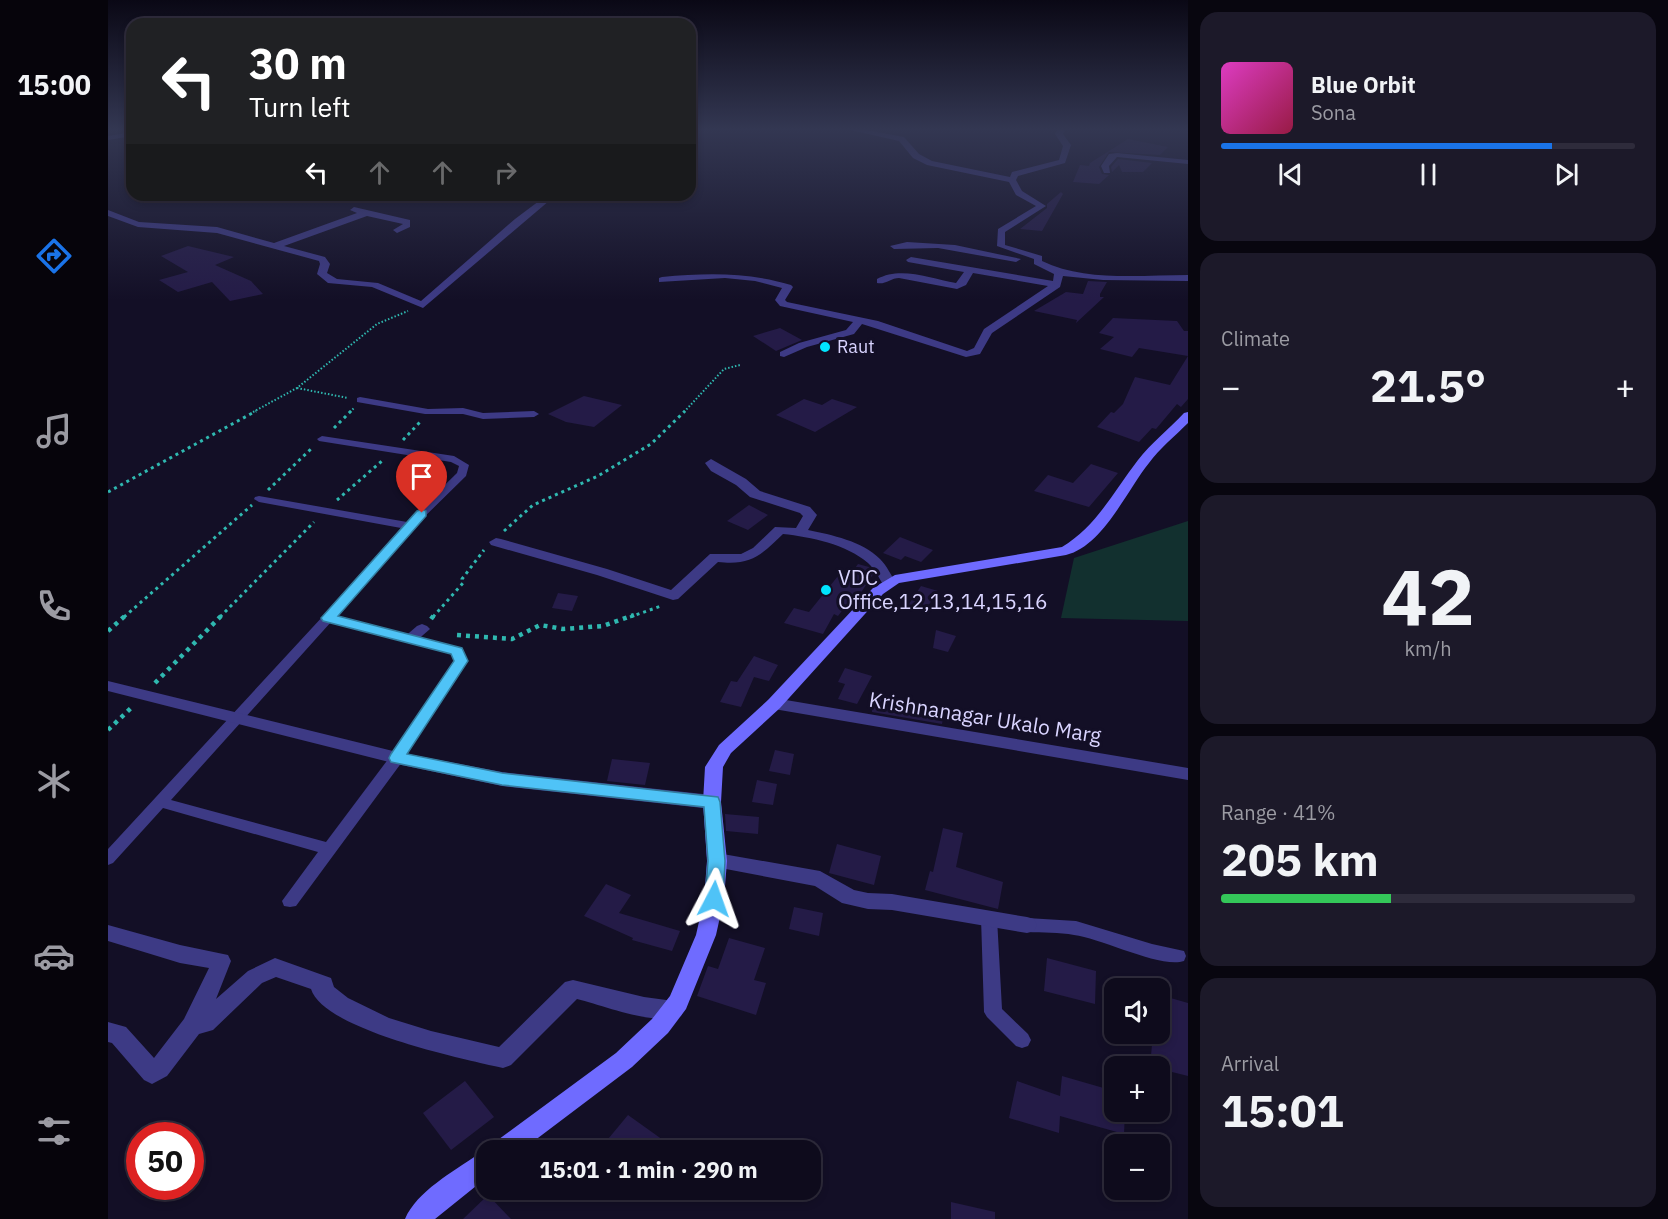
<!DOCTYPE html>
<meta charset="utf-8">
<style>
body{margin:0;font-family:"IBM Plex Sans",sans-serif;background:#1c1929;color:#f1f3f6;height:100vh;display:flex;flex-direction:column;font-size:22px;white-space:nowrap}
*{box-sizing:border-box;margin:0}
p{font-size:20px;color:#9b9ba3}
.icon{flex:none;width:33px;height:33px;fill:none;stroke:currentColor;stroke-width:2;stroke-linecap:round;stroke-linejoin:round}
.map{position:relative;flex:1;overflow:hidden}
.sheet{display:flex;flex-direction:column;gap:12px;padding:12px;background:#08060f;width:480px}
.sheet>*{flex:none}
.banner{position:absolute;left:18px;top:18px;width:570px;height:183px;border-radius:18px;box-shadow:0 3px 9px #0003,0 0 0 2px #2e2b3b;background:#202124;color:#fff;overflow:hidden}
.tools{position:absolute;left:996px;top:978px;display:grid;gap:12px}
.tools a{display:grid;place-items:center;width:66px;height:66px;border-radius:12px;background:#0e0b1c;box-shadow:0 3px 9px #0003,0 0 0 2px #2e2b3b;font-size:30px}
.speed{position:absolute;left:18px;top:1122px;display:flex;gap:12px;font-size:30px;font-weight:700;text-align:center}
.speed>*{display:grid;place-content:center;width:78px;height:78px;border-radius:50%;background:#0e0b1c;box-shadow:0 3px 9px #0003,0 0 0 2px #2e2b3b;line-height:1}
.speed .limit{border:9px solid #d22;background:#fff;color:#111}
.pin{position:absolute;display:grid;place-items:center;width:51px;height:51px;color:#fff;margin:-62px -26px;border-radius:50% 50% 50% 0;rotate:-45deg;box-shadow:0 0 6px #0007}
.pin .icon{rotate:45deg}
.me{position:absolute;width:66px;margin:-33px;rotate:4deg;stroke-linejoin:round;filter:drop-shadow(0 0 4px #0008)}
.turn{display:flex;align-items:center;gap:21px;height:126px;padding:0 24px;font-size:27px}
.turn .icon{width:78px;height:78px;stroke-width:2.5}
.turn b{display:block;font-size:42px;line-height:51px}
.lanes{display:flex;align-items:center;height:57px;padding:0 24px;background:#0003;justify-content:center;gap:30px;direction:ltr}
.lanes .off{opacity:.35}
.big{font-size:45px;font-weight:700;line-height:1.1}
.sheet .card{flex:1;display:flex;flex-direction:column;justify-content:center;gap:9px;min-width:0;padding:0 21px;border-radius:18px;background:#1c1929}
.sheet .dial{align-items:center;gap:0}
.dial b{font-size:78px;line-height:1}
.song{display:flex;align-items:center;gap:18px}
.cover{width:72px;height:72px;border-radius:9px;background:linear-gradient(135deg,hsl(310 70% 55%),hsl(340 70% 35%))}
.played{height:6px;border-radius:3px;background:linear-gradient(90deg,#1a73e8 80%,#2e2b3b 80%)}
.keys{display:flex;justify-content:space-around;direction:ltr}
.heat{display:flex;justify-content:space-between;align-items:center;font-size:33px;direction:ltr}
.charge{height:9px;border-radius:4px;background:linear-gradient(90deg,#34c759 41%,#2e2b3b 0)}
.trip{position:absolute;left:368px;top:1140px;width:345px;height:60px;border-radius:18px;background:#0e0b1c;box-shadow:0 3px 9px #0003,0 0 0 2px #2e2b3b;font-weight:700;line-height:60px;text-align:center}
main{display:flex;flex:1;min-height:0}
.dock{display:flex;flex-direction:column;width:108px;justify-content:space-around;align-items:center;background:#06040b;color:#9b9ba3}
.dock .icon{width:42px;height:42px}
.dock .current{color:#1a73e8}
.dock b{font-size:27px;color:#f1f3f6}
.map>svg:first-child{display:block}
.green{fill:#12302f}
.building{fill:#241b47}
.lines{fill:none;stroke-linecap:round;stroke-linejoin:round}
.path-far2{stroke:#2fb8b0;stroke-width:2;stroke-dasharray:1.5 2;stroke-linecap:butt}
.path-far1{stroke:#2fb8b0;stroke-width:3;stroke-dasharray:3 4;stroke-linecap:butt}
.path{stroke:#2fb8b0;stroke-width:4.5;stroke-dasharray:4 5;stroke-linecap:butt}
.lane{fill:#3d3a85;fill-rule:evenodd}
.street{fill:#3d3a85;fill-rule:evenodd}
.secondary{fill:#6f6bff;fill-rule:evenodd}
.route{fill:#4fc3f7;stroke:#337fa1;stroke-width:1.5}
.poi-dot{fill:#00e5ff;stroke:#130f26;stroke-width:2}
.labels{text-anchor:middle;stroke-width:6;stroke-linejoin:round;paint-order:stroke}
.far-poi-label{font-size:18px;fill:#d9d4ff;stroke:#130f26;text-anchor:start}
.poi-label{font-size:21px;fill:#d9d4ff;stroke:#130f26;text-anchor:start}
.street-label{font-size:21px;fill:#d9d4ff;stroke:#130f26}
</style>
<main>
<nav class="dock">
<b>15:00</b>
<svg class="icon current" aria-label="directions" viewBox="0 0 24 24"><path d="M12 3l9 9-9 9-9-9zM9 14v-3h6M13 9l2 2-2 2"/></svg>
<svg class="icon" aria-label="music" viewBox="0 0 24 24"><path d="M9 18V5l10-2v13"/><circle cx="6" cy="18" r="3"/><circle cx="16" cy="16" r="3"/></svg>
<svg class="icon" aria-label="phone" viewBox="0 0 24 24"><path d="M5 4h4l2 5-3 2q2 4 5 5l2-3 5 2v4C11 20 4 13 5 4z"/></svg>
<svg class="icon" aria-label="climate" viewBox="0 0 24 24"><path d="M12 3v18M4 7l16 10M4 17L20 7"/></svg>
<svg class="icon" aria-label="car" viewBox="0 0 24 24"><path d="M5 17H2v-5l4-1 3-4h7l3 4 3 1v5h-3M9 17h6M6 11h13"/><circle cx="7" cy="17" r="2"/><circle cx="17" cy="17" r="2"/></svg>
<svg class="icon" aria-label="filters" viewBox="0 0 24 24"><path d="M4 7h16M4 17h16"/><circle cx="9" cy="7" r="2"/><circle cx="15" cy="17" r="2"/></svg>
</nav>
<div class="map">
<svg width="1080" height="1219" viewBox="0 0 1080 1219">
<rect width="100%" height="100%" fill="#130f26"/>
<!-- green -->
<polygon class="green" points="1080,521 1080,621 953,618 966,558"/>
<!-- building -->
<g class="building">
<polygon points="1020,139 1060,147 1052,155 1001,152 991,167 994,174 1001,175 991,184 965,182 972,165 981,166 982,163"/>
<polygon points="1010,159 1044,163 1035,172 1014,172 1011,165 1004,172 1003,167"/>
<polygon points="953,192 955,194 934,231 912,229 939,208 939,204"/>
<polygon points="80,246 126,257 107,265 143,281 155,294 122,301 104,282 70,292 51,280 80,272 53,256"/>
<polygon points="980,281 999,282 992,294 992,297 996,297 968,323 969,320 926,311 958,292 975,294"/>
<polygon points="1005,318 1069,321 1076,331 1080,331 1080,356 1031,348 1024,357 992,349 1006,337 991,333"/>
<polygon points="672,328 694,340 668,351 645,336"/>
<polygon points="1080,356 1080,399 1073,407 1069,404 1048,429 1044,428 1031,442 989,427 1003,412 1006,413 1015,404 1027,377 1062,385"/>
<polygon points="476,396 514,405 486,427 458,422 440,414"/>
<polygon points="696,399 714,405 724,399 749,407 707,432 668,415"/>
<polygon points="983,464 1010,473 981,507 926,491 940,475 965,483"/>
<polygon points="641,505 660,515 640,530 619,521"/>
<polygon points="792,537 825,550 813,562 797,556 793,560 775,553"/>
<polygon points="750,564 761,567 766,573 744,606 739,604 730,616 726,614 715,634 676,623 686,608 701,612 730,576 739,579"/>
<polygon points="813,586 830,591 816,612 799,607"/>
<polygon points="450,593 470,596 464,611 444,608"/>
<polygon points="828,630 848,636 840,652 825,648"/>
<polygon points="646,656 670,665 661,681 646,677 633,707 612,702 623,681 629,682"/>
<polygon points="737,668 764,676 749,704 730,699 737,684 730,682"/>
<polygon points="765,698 837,707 834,724 764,712"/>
<polygon points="667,750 686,754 682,775 661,771"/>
<polygon points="504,759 542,763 537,785 499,781"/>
<polygon points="649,780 669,784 665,805 644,802"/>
<polygon points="617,814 651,817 650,834 618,831"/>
<polygon points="835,828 855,833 848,867 895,882 890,909 817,890 822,871 825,872"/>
<polygon points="729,844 773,856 766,885 721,873"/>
<polygon points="498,884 523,895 511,913 572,931 564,951 524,940 525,938 476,916"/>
<polygon points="686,907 715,913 711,936 681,929"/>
<polygon points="621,938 657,948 646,980 658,983 648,1015 589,996 600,966 610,969"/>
<polygon points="939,958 988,971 987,1004 936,991"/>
<polygon points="1052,995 1080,1003 1080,1076 1052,1069 1052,1066 1042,1066 1045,1034 1052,1034"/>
<polygon points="954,1076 1006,1091 1006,1112 1017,1112 1016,1134 952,1116 951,1133 901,1118 909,1081 952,1096"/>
<polygon points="357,1081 386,1117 343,1150 315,1113"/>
<polygon points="520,1115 569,1150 491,1150"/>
<polygon points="380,1195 403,1219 355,1219"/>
<polygon points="843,1202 887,1212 887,1219 843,1219"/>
</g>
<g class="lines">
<!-- path-far2 -->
<g class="path-far2">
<polyline points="189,388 240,398"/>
<polyline points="145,412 189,388 269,324 300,311"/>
<polyline points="242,412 246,408"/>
<polyline points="576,412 616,369 632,365"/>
</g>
<!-- path-far1 -->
<g class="path-far1">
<polyline points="226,428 243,411"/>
<polyline points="295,440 313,421"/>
<polyline points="160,490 205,447"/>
<polyline points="0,492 148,411"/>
<polyline points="229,500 275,460"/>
<polyline points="396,531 425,505 490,476 543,444 577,411"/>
<polyline points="16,617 144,505"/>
<polyline points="112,617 206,522"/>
<polyline points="325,617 355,583 354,579 376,550"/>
<polyline points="522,617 553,606"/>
</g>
<!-- path -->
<g class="path">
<polyline points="323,619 326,615"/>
<polyline points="0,631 18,615"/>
<polyline points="349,635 404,639 432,625 455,629 495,626 526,615"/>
<polyline points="47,683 114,615"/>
<polyline points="0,730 25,706"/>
</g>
<!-- lane -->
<g class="lane">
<polygon points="252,397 320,409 355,408 375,413 426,411 431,414 426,417 375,419 355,414 317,414 249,402 249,398"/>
<path d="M214,436L346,456L361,465L358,476L305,528L228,616L353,648L359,661L294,762L188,906L182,907L176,906L174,901L210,852L55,808L5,863L0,865V849L216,615L293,528L151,502L146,499L147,497L151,496L299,522L349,473L351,466L343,462L211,441L209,439ZM223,622L344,654L347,661L284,754L218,842L63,800Z"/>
<polygon points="881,911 887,913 889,918 894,1009 920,1034 923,1040 920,1046 914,1048 908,1046 879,1017 876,1012 873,918 875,913"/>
<path d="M919,918L968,921L1044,944L1076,951L1078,956L1076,961C1053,969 993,938 966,935C951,932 935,933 919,932L913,930L911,925L913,920Z"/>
</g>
<!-- street -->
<g class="street">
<path d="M738,129H753L796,137L811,154L824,161L902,177L904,172L951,160L955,146L947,134L950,129H957L955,134L963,145L957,163L910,176L908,180L914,191L938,206L897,232V245L934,256V261C977,282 1033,275 1080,275V281L995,280L955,276L952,287L884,333L872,354L858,357L754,324L746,334L699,347L676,357L672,356V352L691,343L738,330L745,322L672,306L667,300L674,288L647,281L617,278L551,282V278L554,277C599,273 639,272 683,285L685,287L677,300L679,302L770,321L859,351L866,348L876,329L940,286L865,273L858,285L849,289L791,278C783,278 777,285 769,283V279C792,266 822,278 848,283L856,272L800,262L798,260L803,257L945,281L946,274L926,264V259L889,246L890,229L928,206L908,195L901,182L819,165L805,158L791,141Z"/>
<polygon points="24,132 24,136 0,140 0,136"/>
<polygon points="1009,153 1080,160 1080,164 1009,157 1001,166 1002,173 996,173 993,166 1001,154"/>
<polygon points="439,195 448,195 315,308 264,287 220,283 209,274 212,264 211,261 109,233 30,227 0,216 0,210 31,222 109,227 166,243 249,213 242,210 246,207 302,220 302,227 289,233 285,230 295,224 259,216 176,246 217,257 222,264 219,273 229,279 270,283 313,301 407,219"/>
<polygon points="799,242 847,245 913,259 908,262 830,248 786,249 782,246"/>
<path d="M603,459L638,479L652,491L702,507L709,515L700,530C724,535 754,541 772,559C779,566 783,575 788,583L781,587L776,586C771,578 767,569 760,563C738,544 703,537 675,534C653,555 643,566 610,562L570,599L565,600L489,575L383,545L381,542L388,538L393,539L499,569L563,590L602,554H633L645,548L667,527L688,528L695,516L692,513L642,497L628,485L603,471L597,463Z"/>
<polygon points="314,624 319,626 322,629 307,642 297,642 294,639 309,626"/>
<polygon points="0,681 289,752 394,772 604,795 610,797 613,802 610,807 604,809 394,786 289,764 0,691"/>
<polygon points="666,698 1080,768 1080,780 660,708 658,704 660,700"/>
<polygon points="609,853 712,871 746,890 760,893 784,894 919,917 926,919 929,925 926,931 919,933 784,910 760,909 734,903 707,886 602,866 599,861 602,856"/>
<path d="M0,925L72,945L120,955L123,961L108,999L140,971L167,958L223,978L226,987L240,998L281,1018L323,1031L391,1047L457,982L465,980L536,997L573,1002L576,1009L573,1016C546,1026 497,1006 469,999L403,1065L395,1068C355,1059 216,1030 203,989L168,977L154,983L105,1030L91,1034L59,1076L44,1084L36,1080L4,1043L0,1042V1022L18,1027L46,1058L76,1019L101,968L72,963L0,941Z"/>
</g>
<!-- secondary -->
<g class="secondary">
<path d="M1080,412V423C1067,436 1052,448 1041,463C1019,490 995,546 958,555L791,583L775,594L672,708L623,753L615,767L613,802L619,861L616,899L608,935L578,1009L560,1033L524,1067L414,1150H383L387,1142L508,1053L544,1019L562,996L588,935L596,899L599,861L595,802L597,767L611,745L660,700L765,588L787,575L954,547C989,526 1005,492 1030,460C1043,443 1061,429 1076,413Z"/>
<path d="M378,1151V1178L327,1219H297C309,1191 345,1172 369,1155Z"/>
</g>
</g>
<!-- sky -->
<linearGradient id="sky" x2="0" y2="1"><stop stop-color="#0a0815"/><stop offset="0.43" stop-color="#333752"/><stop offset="1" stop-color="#333752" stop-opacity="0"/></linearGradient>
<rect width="1080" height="300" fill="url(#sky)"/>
<!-- route -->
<polygon class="route" points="314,509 318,511 318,516 230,616 354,648 360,661 299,754 394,773 610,797 612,802 617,861 615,899 612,905 606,907 599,905 597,899 600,861 596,807 394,785 283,762 281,758 283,754 346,661 343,654 215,621 213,618 309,511"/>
<!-- markers -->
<g class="poi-dot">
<circle cx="717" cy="347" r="6"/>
<circle cx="718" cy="590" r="6"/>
</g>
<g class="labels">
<!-- far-poi labels -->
<g class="far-poi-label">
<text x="729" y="353">Raut</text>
</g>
<!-- poi labels -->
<g class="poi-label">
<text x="730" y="585">VDC<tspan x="730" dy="24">Office,12,13,14,15,16</tspan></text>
</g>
<!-- street labels -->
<g class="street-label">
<text transform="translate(877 718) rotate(9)" y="7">Krishnanagar Ukalo Marg</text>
</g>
</g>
</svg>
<div class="tools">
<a><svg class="icon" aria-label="sound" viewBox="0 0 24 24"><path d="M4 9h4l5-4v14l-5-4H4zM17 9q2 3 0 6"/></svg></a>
<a>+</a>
<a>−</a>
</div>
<div class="speed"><div class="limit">50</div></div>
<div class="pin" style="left:314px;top:513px;background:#d93025"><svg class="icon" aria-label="arrive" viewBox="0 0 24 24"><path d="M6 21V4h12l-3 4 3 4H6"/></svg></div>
<svg class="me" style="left:606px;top:899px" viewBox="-20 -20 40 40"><path d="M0-17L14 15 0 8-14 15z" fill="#4fc3f7" stroke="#fff" stroke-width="4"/></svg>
<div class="trip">15:01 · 1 min · 290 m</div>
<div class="banner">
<div class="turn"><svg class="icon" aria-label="left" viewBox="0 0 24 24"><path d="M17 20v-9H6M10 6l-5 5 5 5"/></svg><div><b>30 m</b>Turn left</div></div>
<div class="lanes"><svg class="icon" aria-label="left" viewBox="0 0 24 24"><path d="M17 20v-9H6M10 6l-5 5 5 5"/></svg><svg class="icon off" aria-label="ahead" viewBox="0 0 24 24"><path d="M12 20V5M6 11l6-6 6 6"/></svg><svg class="icon off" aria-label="ahead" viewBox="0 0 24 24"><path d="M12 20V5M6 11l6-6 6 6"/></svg><svg class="icon off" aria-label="right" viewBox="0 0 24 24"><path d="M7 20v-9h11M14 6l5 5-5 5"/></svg></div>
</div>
</div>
<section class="sheet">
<div class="card">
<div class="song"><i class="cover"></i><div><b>Blue Orbit</b><p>Sona</p></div></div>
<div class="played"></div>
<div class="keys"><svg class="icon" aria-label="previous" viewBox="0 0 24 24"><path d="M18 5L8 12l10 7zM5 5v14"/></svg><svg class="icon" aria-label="pause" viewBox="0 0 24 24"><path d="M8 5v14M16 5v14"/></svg><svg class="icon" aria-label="next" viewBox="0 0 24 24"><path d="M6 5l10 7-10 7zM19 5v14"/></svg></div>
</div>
<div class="card"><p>Climate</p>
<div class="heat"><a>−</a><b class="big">21.5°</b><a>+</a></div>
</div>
<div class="card dial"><b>42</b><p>km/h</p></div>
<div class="card"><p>Range · 41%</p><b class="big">205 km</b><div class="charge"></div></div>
<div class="card"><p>Arrival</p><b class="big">15:01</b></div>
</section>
</main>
